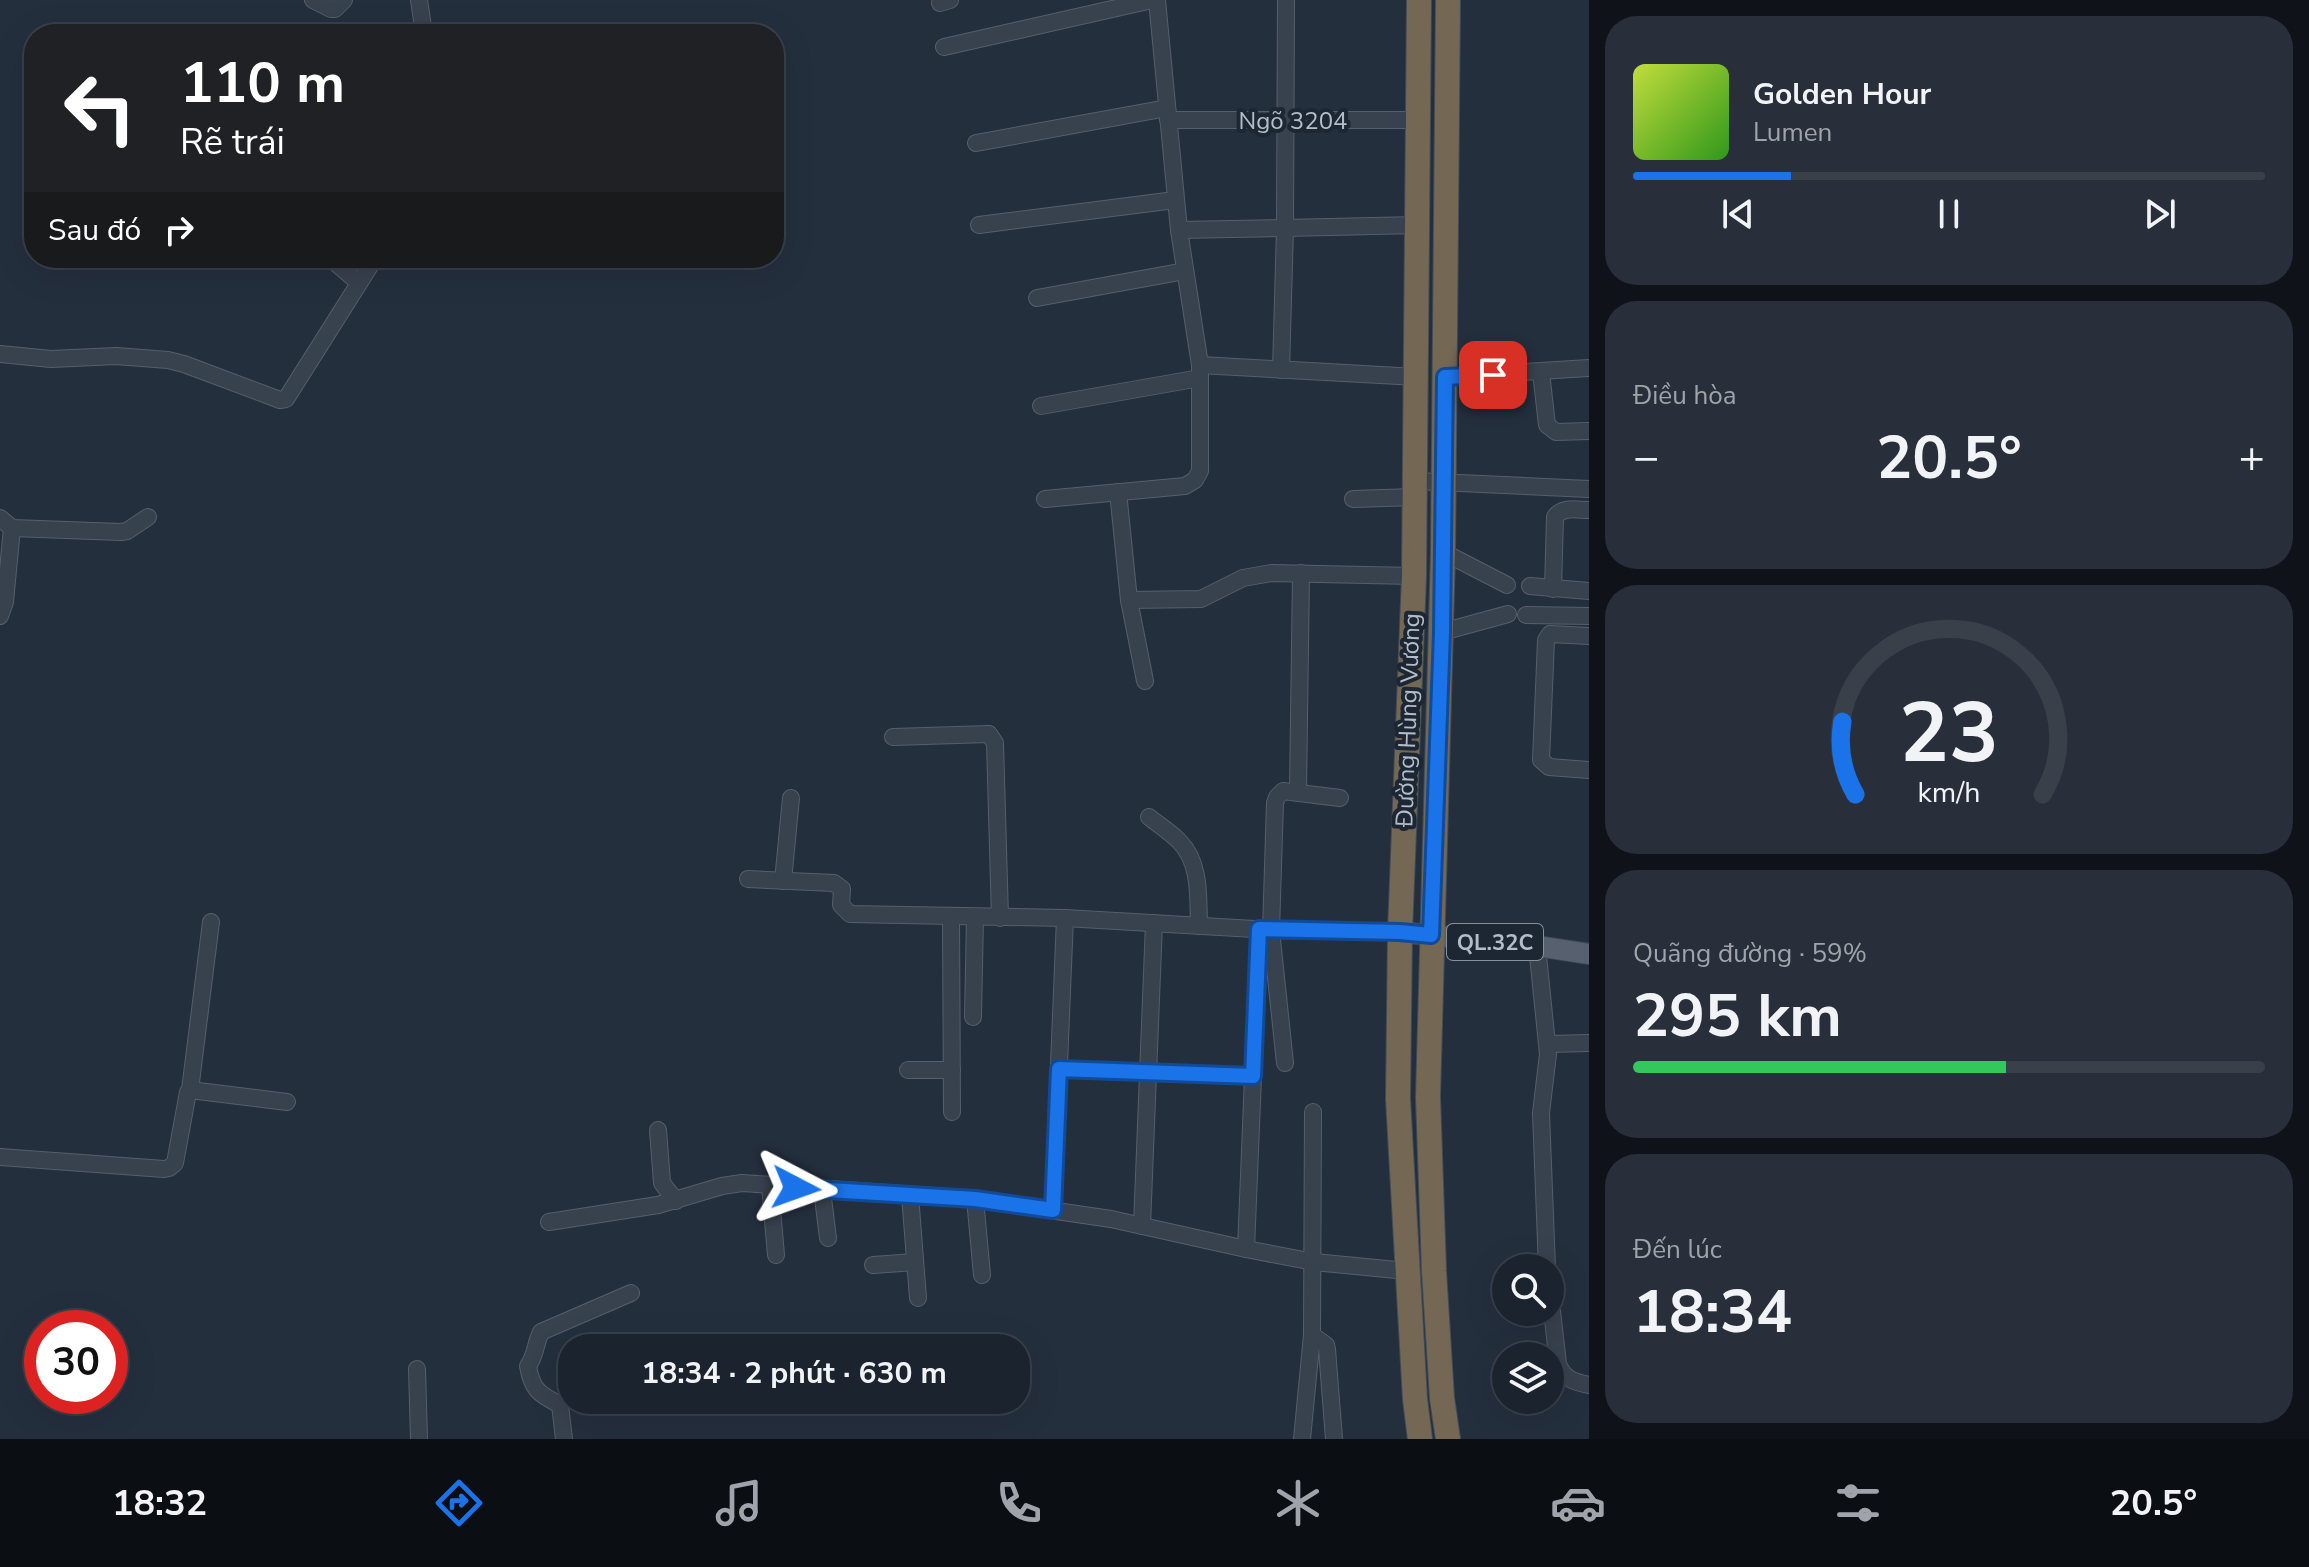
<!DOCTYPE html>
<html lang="vi">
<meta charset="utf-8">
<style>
body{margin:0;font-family:"Nunito Sans",sans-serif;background:#282f3a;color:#f1f3f6;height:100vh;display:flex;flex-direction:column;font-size:30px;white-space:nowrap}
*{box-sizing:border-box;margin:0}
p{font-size:26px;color:#a0a4aa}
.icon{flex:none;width:44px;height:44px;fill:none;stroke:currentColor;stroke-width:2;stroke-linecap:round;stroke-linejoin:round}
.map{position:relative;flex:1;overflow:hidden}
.drawer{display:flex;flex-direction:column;gap:16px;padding:16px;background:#0f1319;width:720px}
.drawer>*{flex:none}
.guide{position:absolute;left:24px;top:24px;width:760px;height:244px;border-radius:32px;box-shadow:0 8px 32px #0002,0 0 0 2px #39404a;background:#202124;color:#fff;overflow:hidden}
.buttons{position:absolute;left:1492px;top:1254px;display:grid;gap:16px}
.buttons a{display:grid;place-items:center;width:72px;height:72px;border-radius:50%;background:#1b232e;box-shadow:0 8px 32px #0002,0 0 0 2px #39404a;font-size:40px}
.speed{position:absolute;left:24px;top:1310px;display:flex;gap:16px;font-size:40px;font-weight:700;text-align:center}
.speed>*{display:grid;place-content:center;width:104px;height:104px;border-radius:50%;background:#1b232e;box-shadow:0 8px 32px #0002,0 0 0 2px #39404a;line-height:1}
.speed .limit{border:12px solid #d22;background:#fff;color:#111}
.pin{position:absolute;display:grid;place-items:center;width:68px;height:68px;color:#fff;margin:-34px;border-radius:16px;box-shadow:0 4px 12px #0006}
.me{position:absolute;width:88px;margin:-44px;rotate:94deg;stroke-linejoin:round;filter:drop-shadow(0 0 6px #0008)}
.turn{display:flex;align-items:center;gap:28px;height:168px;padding:0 24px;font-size:36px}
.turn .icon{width:104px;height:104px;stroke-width:2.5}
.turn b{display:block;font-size:56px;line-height:68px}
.then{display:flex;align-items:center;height:76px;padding:0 24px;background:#0003;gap:16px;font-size:30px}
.big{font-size:60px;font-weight:700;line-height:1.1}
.drawer .card{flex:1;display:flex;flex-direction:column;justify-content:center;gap:12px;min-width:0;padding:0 28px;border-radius:32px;background:#282f3a}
.drawer .dial{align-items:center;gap:0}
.dial svg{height:208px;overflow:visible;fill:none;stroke:#39404a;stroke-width:7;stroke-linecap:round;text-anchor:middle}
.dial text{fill:#f1f3f6;stroke:none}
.song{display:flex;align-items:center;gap:24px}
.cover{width:96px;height:96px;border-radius:12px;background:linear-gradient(135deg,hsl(70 70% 55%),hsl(110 70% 35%))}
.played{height:8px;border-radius:4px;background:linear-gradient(90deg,#1a73e8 25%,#39404a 25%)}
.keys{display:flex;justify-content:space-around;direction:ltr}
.heat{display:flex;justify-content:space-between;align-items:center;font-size:44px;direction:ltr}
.charge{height:12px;border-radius:6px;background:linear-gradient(90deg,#34c759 59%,#39404a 0)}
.trip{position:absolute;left:558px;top:1334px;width:472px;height:80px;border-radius:32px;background:#1b232e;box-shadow:0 8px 32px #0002,0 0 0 2px #39404a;font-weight:700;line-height:80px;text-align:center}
.menu{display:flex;height:128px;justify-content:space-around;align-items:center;background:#0b0e12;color:#a0a4aa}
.menu .icon{width:56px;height:56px}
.menu .selected{color:#1a73e8}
.menu b{font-size:36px;color:#f1f3f6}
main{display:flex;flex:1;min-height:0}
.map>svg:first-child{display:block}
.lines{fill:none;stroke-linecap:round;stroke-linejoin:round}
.minor-casing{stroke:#565f6c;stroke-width:18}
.major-casing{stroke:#414a57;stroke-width:22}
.highway-casing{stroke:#434c59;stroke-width:26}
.minor{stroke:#38414e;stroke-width:16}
.major{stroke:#56606e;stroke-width:20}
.highway{stroke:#746855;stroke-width:24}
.route-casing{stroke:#114b97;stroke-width:20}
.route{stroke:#1a73e8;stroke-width:14}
.labels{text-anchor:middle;stroke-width:8;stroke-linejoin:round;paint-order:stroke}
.shield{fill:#1d2633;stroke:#878f9c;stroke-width:2}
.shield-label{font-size:22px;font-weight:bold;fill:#b4bcc9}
.street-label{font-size:24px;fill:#b4bcc9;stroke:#1d2633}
</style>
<main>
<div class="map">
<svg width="1589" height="1439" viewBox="0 0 1589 1439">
<rect width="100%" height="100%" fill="#242f3e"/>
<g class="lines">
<defs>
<g id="minor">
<polyline points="313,0 331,9 335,9 344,0"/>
<polyline points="419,0 424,34"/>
<polyline points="940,3 950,0"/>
<polyline points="944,47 1152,0"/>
<polyline points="1168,120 1419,120"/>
<polyline points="976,143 1167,108"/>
<polyline points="979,225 1175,200"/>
<polyline points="1179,230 1285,228 1286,0"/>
<polyline points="330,258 359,283"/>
<polyline points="1037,298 1185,271"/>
<polyline points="0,354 51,359 116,356 168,360 184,364 280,400 286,399 375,258"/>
<polyline points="1200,365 1417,377"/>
<polyline points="1281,370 1285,228 1418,225"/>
<polyline points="1541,372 1547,425 1556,432 1589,431"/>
<polyline points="1445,377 1589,368"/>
<polyline points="1041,406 1200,378"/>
<polyline points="1415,481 1589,489"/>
<polyline points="1118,492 1129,600 1145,681"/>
<polyline points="1045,499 1185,486 1195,480 1200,471 1200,365 1179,230 1157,0"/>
<polyline points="1353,499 1415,497"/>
<polyline points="0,518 12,528 121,532 127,531 148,517"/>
<polyline points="1443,552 1507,585"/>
<polyline points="1530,586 1589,591"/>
<path d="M1553,589L1555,517C1562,506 1577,510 1589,510"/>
<polyline points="1129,600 1201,599 1243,578 1271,573 1414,576"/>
<polyline points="1526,615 1589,616"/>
<polyline points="0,616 5,602 12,528"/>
<polyline points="1442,632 1508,614"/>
<polyline points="1589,636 1550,634 1546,640 1541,760 1549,767 1589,770"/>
<polyline points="893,737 989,734 995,743 1000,918"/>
<polyline points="1298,791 1301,573"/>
<path d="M1149,817C1159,825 1170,832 1179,841C1201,863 1198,897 1199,926"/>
<polyline points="748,879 834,883 842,889 841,905 850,914 1065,918 1271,930 1400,932"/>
<polyline points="783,881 791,798"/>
<polyline points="951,917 952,1112"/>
<polyline points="1537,946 1548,1054 1541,1113 1547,1268"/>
<polyline points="973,1017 975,917"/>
<polyline points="1548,1044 1589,1043"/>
<polyline points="1285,1063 1271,930 1275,803 1277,797 1283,791 1340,798"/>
<polyline points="1059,1069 1253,1076"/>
<polyline points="908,1070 952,1070"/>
<polyline points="190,1090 211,922"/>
<polyline points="658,1130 662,1183 676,1201"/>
<polyline points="0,1157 164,1169 169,1168 175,1163 188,1092 190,1090 287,1102"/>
<polyline points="770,1186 776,1255"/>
<polyline points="822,1190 828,1238"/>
<polyline points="910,1195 918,1298"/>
<polyline points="975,1199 982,1275"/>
<polyline points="1053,1210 1065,918"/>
<polyline points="549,1222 658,1205 722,1186 742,1183 975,1199 1111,1219 1246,1249 1314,1262 1407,1271"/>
<polyline points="1142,1226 1154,923"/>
<polyline points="1246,1249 1259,929"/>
<polyline points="873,1265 915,1262"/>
<path d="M1550,1293L1558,1364C1564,1379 1574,1382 1589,1385"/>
<polyline points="1312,1335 1326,1345 1327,1349 1334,1439"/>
<polyline points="417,1369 419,1439"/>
<path d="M564,1439L560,1405C539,1394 532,1390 528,1366C536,1355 535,1344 541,1332L631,1293"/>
<polyline points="1302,1439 1312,1335 1313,1112"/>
</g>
<polyline id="major" points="1400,932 1537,946 1589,954"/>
<g id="highway">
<polyline points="1419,0 1414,576 1400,932 1398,1099 1415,1399 1420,1439"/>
<polyline points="1448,1439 1442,1398 1434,1271 1428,1097 1443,552 1448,0"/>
</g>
</defs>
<!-- minor casing -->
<use href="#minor" class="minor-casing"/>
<!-- major casing -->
<use href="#major" class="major-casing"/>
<!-- highway casing -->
<use href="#highway" class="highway-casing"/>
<!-- minor -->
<use href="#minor" class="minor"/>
<!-- major -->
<use href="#major" class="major"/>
<!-- highway -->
<use href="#highway" class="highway"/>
</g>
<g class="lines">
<defs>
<polyline id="route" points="796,1188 975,1199 1053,1210 1059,1069 1253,1076 1259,929 1400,932 1431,935 1442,632 1445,377 1493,375"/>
</defs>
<!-- route casing -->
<use href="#route" class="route-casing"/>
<!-- route -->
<use href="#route" class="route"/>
</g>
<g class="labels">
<!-- shield labels -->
<rect class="shield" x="1447" y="924" width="96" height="36" rx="6"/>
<g class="shield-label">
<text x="1495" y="950">QL.32C</text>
</g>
<!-- street labels -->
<g class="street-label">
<text x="1293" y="129">Ngõ 3204</text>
<text transform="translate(1408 720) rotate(-88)" y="8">Đường Hùng Vương</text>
</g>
</g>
</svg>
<div class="buttons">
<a><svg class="icon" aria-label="search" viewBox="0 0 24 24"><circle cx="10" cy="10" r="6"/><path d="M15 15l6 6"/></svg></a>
<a><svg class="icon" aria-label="layers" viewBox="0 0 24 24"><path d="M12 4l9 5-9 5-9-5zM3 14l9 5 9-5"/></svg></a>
</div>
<div class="speed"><div class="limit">30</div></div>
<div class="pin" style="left:1493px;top:375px;background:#d93025"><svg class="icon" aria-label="arrive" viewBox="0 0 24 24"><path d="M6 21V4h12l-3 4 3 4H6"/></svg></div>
<svg class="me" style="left:796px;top:1188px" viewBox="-20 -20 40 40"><path d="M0-17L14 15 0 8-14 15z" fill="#1a73e8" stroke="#fff" stroke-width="4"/></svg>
<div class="trip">18:34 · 2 phút · 630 m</div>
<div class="guide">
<div class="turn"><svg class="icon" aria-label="left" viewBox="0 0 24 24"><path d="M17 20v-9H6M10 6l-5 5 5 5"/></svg><div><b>110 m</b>Rẽ trái</div></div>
<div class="then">Sau đó<svg class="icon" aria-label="right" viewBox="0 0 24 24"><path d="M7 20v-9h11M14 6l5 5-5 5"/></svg></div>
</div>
</div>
<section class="drawer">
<div class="card">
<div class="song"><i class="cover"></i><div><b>Golden Hour</b><p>Lumen</p></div></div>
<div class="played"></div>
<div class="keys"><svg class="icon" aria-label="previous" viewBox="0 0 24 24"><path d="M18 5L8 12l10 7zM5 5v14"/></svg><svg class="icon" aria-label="pause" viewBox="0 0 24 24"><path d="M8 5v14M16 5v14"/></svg><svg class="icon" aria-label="next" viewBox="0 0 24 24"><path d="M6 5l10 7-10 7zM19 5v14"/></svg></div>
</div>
<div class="card"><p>Điều hòa</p>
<div class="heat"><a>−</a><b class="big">20.5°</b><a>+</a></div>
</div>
<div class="card dial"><svg viewBox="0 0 100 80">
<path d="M14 69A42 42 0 1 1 86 69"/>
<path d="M14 69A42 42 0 0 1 9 41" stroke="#1a73e8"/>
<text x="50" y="56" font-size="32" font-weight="700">23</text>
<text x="50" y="72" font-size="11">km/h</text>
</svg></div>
<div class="card"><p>Quãng đường · 59%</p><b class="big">295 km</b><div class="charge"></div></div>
<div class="card"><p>Đến lúc</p><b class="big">18:34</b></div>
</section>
</main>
<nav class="menu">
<b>18:32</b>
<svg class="icon selected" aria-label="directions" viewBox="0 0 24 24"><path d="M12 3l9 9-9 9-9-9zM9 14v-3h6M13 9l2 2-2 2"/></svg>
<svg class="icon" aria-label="music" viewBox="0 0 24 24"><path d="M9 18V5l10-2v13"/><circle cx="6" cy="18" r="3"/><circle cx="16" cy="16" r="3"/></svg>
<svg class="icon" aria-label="phone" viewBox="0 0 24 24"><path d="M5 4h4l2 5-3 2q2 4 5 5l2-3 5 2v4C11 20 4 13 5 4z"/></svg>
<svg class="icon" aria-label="climate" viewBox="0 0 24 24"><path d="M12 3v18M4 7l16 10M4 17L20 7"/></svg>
<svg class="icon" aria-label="car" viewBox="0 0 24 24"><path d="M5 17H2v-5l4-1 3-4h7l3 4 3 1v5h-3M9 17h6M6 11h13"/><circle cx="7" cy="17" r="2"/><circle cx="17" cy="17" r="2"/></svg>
<svg class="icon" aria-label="filters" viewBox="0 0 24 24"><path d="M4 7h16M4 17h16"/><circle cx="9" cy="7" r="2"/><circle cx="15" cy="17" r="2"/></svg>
<b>20.5°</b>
</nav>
